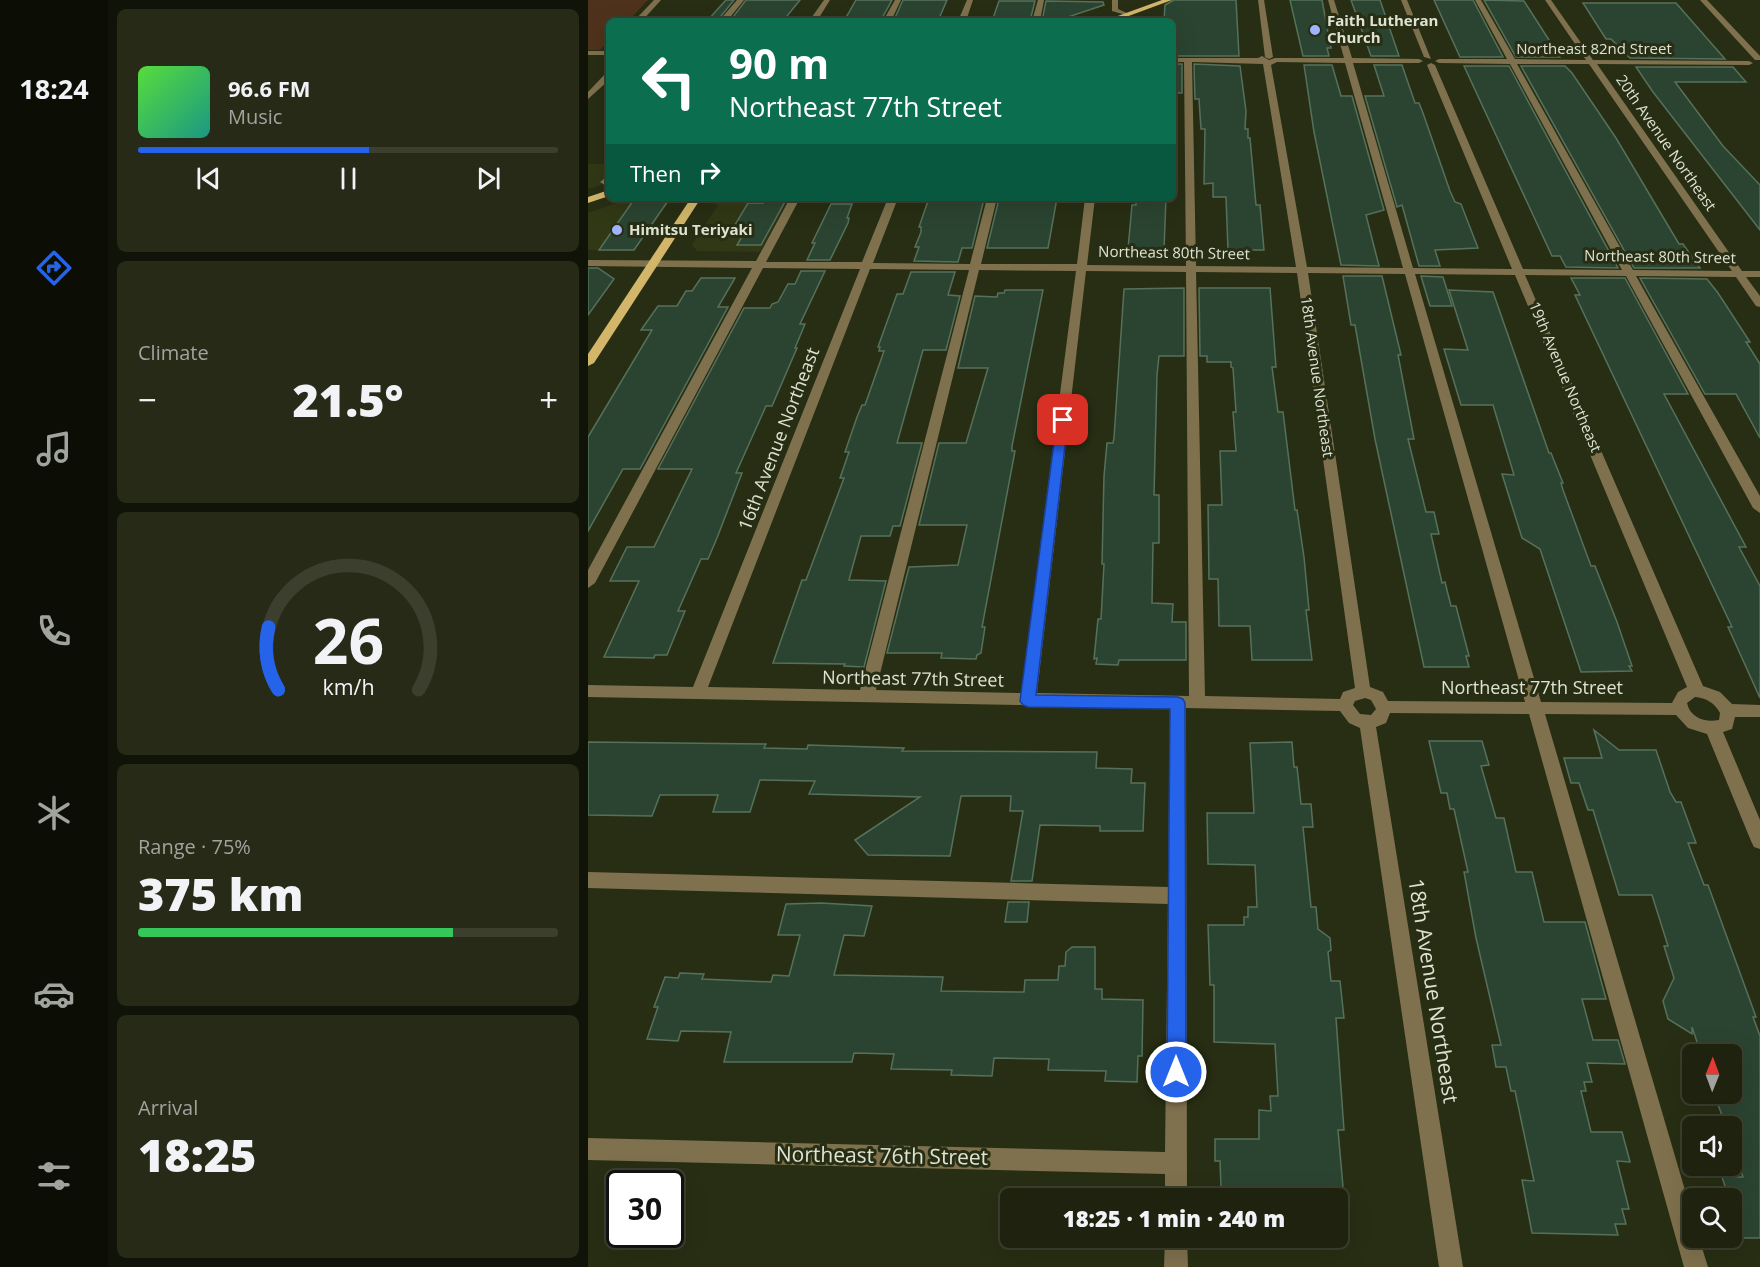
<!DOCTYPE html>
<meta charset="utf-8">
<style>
body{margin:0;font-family:"Open Sans",sans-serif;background:#262a17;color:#f1f3f6;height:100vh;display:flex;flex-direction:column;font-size:22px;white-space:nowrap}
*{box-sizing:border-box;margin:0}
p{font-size:20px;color:#a1a49e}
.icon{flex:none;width:33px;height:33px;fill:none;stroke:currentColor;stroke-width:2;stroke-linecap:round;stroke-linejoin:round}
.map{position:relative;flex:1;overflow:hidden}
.sheet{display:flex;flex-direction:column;gap:9px;padding:9px;background:#101308;width:480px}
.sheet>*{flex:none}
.guide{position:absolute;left:18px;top:18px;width:570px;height:183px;border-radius:9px;box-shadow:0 6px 24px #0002,0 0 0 2px #3c3f2e;background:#0b6e4f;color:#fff;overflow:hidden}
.needle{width:39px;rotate:1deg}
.buttons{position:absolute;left:1094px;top:1044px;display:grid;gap:12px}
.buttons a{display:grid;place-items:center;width:60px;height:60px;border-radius:9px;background:#1e220e;box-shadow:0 6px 24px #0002,0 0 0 2px #3c3f2e;font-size:30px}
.speed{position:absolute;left:18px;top:1170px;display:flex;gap:12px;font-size:30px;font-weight:700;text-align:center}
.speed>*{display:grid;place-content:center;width:78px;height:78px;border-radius:50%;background:#1e220e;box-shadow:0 6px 24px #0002,0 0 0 2px #3c3f2e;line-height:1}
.speed .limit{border:3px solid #111;border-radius:9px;background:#fff;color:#111}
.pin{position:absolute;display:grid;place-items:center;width:51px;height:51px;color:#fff;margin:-26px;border-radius:12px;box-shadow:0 3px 9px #0006}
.me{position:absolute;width:66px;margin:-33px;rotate:0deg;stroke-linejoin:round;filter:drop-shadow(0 0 4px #0008)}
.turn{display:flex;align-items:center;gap:21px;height:126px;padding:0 24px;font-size:27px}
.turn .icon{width:78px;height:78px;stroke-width:2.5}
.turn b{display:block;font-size:42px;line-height:51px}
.then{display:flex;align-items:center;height:57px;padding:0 24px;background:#0003;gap:12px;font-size:22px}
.big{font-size:45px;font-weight:800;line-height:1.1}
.sheet .widget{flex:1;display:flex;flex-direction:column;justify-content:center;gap:9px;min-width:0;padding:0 21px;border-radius:9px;background:#262a17}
.sheet .dial{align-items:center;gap:0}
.dial svg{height:156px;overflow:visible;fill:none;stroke:#3c3f2e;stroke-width:7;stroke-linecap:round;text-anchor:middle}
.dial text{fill:#f1f3f6;stroke:none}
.song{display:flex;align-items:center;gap:18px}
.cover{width:72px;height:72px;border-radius:9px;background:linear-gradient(135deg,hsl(110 70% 55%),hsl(170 70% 35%))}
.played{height:6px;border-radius:3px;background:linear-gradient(90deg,#2563eb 55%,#3c3f2e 55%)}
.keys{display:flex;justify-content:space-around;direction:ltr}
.heat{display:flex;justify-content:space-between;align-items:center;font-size:33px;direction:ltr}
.charge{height:9px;border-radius:4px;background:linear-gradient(90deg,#34c759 75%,#3c3f2e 0)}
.trip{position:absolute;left:412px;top:1188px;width:348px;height:60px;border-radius:9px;background:#1e220e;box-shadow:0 6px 24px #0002,0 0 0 2px #3c3f2e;font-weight:800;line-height:60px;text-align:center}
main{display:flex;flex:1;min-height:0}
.tab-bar{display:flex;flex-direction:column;width:108px;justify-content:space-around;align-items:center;background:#0c0e06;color:#a1a49e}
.tab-bar .icon{width:42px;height:42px}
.tab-bar .on{color:#2563eb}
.tab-bar b{font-size:27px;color:#f1f3f6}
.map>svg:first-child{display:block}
.built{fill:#313815}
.green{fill:#4f321b}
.building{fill:#2b4431;stroke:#56715b;stroke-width:1.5}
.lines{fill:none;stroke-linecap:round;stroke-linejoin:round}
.minor{fill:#7f714d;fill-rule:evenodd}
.major{fill:#d3b66a;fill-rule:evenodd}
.route{fill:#2563eb;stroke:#184099;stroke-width:1.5}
.poi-dot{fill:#a0b3fd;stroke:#282e13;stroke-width:2}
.labels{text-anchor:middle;stroke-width:6;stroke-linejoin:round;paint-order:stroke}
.far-poi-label{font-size:15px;font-weight:bold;fill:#dee3d2;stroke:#282e13;text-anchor:start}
.far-street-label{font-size:15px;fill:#dee3d2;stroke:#282e13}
.street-label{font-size:18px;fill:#dee3d2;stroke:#282e13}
.near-street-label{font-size:21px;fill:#dee3d2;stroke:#282e13}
</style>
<main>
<nav class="tab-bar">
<b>18:24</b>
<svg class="icon on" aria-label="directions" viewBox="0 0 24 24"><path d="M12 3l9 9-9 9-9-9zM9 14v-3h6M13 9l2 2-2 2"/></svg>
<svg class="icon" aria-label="music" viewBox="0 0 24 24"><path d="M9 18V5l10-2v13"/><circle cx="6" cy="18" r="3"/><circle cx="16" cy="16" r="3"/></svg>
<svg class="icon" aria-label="phone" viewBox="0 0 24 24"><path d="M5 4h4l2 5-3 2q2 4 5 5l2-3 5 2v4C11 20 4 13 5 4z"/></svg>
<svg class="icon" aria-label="climate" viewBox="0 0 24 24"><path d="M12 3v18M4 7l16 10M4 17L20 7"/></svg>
<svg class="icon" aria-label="car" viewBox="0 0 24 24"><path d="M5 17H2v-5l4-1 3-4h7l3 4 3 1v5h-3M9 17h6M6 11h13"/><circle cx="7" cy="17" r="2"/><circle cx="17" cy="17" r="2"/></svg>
<svg class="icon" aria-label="filters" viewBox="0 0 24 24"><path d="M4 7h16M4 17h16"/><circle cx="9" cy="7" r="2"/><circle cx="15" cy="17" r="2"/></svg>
</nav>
<section class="sheet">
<div class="widget">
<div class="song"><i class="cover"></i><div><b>96.6 FM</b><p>Music</p></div></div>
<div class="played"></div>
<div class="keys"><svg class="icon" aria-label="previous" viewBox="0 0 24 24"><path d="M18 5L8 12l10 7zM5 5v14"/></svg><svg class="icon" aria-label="pause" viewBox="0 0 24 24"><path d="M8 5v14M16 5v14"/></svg><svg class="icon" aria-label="next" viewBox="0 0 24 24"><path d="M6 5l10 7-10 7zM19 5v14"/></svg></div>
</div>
<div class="widget"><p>Climate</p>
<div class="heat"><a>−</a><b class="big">21.5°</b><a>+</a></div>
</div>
<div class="widget dial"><svg viewBox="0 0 100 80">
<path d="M14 69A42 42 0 1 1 86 69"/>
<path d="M14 69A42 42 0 0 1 9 37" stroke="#2563eb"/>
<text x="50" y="56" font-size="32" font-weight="700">26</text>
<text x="50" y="72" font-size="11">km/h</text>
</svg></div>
<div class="widget"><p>Range · 75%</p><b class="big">375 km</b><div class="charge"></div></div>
<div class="widget"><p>Arrival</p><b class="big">18:25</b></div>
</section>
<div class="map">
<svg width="1172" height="1267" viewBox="0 0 1172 1267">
<rect width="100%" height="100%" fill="#282e13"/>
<!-- built -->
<g class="built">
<polygon points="0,164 21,164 21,174 13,185 0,189"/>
<polygon points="42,198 84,198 46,250 0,250 0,213"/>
<polygon points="130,198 201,198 172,252 109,251 104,245 130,205 126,204"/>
</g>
<!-- green -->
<polygon class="green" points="0,0 60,0 40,21 21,21 21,40 12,50 0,50"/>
<!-- building -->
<g class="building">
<polygon points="138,0 146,0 129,21 119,21"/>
<polygon points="158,0 212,0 195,21 142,21"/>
<polygon points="268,0 304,0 293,20 256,21"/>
<polygon points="315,0 359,0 350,21 306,20"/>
<polygon points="586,0 648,0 651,56 585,56 585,21 576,21 577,5"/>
<polygon points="702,0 734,0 743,48 739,48 741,56 715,56"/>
<polygon points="763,0 792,0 811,56 783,56"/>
<polygon points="846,0 885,0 915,57 872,57"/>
<polygon points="896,0 936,1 972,57 928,57"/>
<polygon points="411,1 447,1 442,21 404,21"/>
<polygon points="458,1 515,2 516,5 468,21 454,21"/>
<polygon points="995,3 1088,3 1137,59 1042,58 1023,39 1018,39"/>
<rect x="585" y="64" width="9" height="29"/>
<polygon points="606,64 652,66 658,111 657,129 660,129 660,138 662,138 668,205 672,205 676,250 640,250 638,197 625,197 625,183 616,184 617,129 613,129 611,99 607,99"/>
<polygon points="716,65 744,65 753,96 764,96 796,210 778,215 791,266 753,265 726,132"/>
<polygon points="786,65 814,65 827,103 831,103 835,113 862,191 867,202 873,204 890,248 847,250 852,266 831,266 814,205 809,207 777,96 796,96"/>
<polygon points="876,66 921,66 1030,268 978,267 972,256 964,256"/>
<polygon points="933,66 977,66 984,73 1028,138 1091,244 1095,244 1112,268 1046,268"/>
<polygon points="1048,67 1145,67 1158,82 1087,82 1135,146 1172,185 1172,230 1065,92"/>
<polygon points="47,198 82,198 46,250 11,250"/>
<polygon points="178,198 199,198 173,245 149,245 158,230 144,230 160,203 175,203"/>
<polygon points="341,198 396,199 384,248 374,248 370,262 326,261 331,247 327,247 333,232 333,227 331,227"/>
<polygon points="469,198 460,248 399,248 411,199"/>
<polygon points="548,198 578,198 576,249 540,249 544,205 548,205"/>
<polygon points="243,204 264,204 259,218 261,218 260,223 242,260 219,260 227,243 224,243"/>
<polygon points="0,268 10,268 26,279 0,315"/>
<polygon points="213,271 237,271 212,324 217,324 207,348 209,348 184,406 178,406 148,473 154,473 129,538 120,559 113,559 90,611 97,611 79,655 67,655 66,658 16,657 51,581 22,581 39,547 66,547 104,469 70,469 156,308 182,308 184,304 190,302 200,284 207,284"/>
<polygon points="323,272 367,272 360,295 372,296 358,350 335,350 309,443 334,443 312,526 305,526 302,536 273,536 261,580 298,581 276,667 256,666 257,664 185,663 214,580 218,580 256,478 252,478 261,452 257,452 269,417 274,405 277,405 296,351 291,351 292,347 290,347 309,294 315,294"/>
<polygon points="755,276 794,276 813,355 810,355 826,439 820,439 838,512 846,512 851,534 843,534 854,583 857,582 863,606 868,606 881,656 878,656 881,667 836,667 787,439 767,325 763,325"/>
<polygon points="833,276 855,277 864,306 842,306"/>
<polygon points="113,278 147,278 130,307 140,307 52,469 35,469 0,531 0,437 64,330 53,330 70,306 89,306 98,291 104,291"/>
<polygon points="983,278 1037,278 1100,394 1076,394 1158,547 1151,547 1172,586 1172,698 1140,627 1144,627 987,295 992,295"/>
<polygon points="1052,278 1119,279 1130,293 1162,342 1158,342 1172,364 1172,438 1148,394 1117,394"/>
<polygon points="596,288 596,356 571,356 569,375 566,495 571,495 571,543 565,543 564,603 585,604 584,622 598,622 598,660 531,660 530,665 508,664 509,658 506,659 510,619 513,619 516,564 514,564 516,476 519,443 525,443 526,438 536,289"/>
<polygon points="611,288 682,288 688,367 684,367 690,412 695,412 707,510 709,510 716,557 721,610 718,610 724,660 664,660 662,626 631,626 630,579 621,579 620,505 634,505 632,451 648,451 645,412 648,412 645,368 643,367 643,362 619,362 619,356 612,356"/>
<polygon points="417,290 455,290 424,446 424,451 427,451 394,627 397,627 393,653 389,655 388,659 353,658 354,653 299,653 321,567 370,565 379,525 331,525 351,443 378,443 400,368 370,368 387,296 409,297 410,293 416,293"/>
<polygon points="861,290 905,292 961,453 963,453 975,483 973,483 975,490 1003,566 1007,566 1029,622 1044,666 1041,666 1044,671 993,672 952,549 934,538 914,474 926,475 905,405 873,405 856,349 880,350"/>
<polygon points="1006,730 1031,750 1068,750 1082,792 1088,802 1093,802 1108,843 1100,843 1116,885 1120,885 1168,1017 1165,1017 1172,1036 1172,1238 1154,1238 1134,1177 1155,1177 1143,1143 1143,1126 1138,1126 1126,1094 1143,1094 1143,1054 1113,1054 1104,1027 1104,1034 1080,1019 1075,1001 1086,978 1076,946 1080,946 1064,895 1031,895 1005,810 1000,810 991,783 983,783 976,758 1014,758"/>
<polygon points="841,741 894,741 901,765 893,766 908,818 916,818 928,872 944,872 956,922 997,922 1018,999 994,999 1005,1040 1030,1040 1037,1064 999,1063 1004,1082 996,1082 998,1091 993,1091 1003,1132 1034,1132 1042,1162 1029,1161 1041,1209 1034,1209 1038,1224 1027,1224 1030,1235 944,1233 934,1180 946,1181 927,1091 923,1091 918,1067 908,1067 904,1045 913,1045 888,938 876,872 880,872 866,809 862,809 859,793 853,793"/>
<polygon points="0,742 178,744 176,748 219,749 220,745 316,748 314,751 509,752 508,768 544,769 543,783 557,783 555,831 512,831 512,826 452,825 444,881 423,881 435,811 422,811 423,796 373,796 362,856 280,855 267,840 332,797 221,794 227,781 172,780 162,812 125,812 130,795 72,795 64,816 0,815"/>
<polygon points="704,742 706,767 709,767 713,804 723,804 725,827 715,827 723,907 728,907 730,929 742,938 743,950 740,952 743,981 752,981 756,1018 748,1018 756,1130 750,1130 756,1198 688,1198 687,1188 633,1187 632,1161 627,1161 627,1139 671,1139 671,1110 683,1111 682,1096 690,1096 687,1044 626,1042 626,985 622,985 620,925 656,925 656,917 660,917 660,907 669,907 667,865 620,864 619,813 666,813 662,743"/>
<polygon points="420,902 441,902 439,922 417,922"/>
<polygon points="233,903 284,906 276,936 256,935 246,975 355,977 353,991 436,992 437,980 470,980 471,966 477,966 478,952 484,947 507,947 507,989 514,989 514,999 555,1000 554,1056 550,1056 549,1082 517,1081 518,1071 460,1070 461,1059 406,1058 404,1076 363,1075 364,1070 303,1069 306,1054 266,1053 264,1062 136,1062 143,1032 93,1031 90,1041 59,1039 70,1007 66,1007 77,977 90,978 92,973 116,974 114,979 183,982 185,975 201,976 212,935 190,935 198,904"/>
</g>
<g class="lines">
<!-- minor -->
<g class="minor">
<polygon points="66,0 73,0 54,21 46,21"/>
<polygon points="149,0 156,0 139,21 131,21"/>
<polygon points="236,0 242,0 229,21 221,21"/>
<polygon points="307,0 313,0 303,21 295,21"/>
<polygon points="379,0 385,0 378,21 370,21"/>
<polygon points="450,0 456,0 452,21 444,21"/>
<polygon points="524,0 530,0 530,9 541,14 541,16 524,11"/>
<polygon points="670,0 676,0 685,57 681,59 677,57"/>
<path d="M740,0H746L764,58L831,59L835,61L831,63H765L825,268L924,269L839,65L843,63L847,65L935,269L1034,270L922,64L851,63L847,61L851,59H919L887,0H893L927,59L998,60L957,0H963L1005,60L1161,61L1165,63L1161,65L1009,64L1154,271H1172V277H1158L1172,296V307L1168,306L1148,277L1048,276L1172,496V513L1165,508L1038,276L937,275L1115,686L1132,692L1144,704L1172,705V717H1147L1144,729L1135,732L1172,820V849L1166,847L1163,841L1119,734L1100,728L1088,715L957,714L1104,1214V1238H1111L1120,1267H1096L941,714L802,713L798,723L788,727L875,1267H851L772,728L761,723L752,711L598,708L599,1198H577V1174L0,1160V1138L577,1152L580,904L0,888V872L580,887L582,708L445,706L440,707L434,705L0,697V685L105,687L272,269L175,268L7,583L0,588V570L164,268L0,266V260L168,261L202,198H212L178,262H274L300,198H310L285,263L382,264L399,198H409L393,264H489L497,198H507L499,265L598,266L596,62H585V58H670L674,56L681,60L687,58H756ZM604,62L675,64L708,267L608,266ZM689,62L757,63L815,268L719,267L683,65ZM929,64H1001L1144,271L1045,270ZM282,269L381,270L272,690L120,687ZM391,270L488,271L433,693L288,690ZM498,271L598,272L601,696L449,693ZM608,272L709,273L767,688L755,692L752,699L617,696ZM720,273L817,274L937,702L800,701L795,692L782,687ZM827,274L927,275L1099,687L1090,692L1084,703L953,702ZM1107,697C1118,698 1127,703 1132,713L1131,720C1118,723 1102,718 1099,703ZM777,698L783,700L788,709L783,715L772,714L765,705L767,701Z"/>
<polygon points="813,0 819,0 843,59 836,57"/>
<polygon points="1112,0 1119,0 1172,56 1172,60 1167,60"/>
<rect x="0" y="51" width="21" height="4"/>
<polygon points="18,73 21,73 21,80 0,99 0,92"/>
<polygon points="21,175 21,188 12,182"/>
<polygon points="577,1238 599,1238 600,1267 576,1267"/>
</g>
<!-- major -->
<g class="major">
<polygon points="574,0 584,0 527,21 516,21"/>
<polygon points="21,190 21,196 0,203 0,197"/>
<polygon points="103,198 113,198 6,363 0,366 0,354"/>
</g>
</g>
<!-- route -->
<polygon class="route" points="475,417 480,420 448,695 590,697 595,699 597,703 598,1072 595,1078 588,1081 582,1078 579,1072 582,709 440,707 435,705 432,701 469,420"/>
<!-- markers -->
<g class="poi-dot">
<circle cx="727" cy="30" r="6"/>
<circle cx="29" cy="230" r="6"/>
</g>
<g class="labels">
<!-- far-poi labels -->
<g class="far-poi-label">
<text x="739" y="26">Faith Lutheran<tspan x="739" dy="17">Church</tspan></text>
<text x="41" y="235">Himitsu Teriyaki</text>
</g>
<!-- far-street labels -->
<g class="far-street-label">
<text x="1006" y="54">Northeast 82nd Street</text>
<text transform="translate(1078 143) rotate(55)" y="5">20th Avenue Northeast</text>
<text transform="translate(586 253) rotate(1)" y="5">Northeast 80th Street</text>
<text transform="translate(1072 257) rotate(1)" y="5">Northeast 80th Street</text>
<text transform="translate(729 377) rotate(82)" y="5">18th Avenue Northeast</text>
<text transform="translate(977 377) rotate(67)" y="5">19th Avenue Northeast</text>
</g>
<!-- street labels -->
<g class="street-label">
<text transform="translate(191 439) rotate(-69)" y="6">16th Avenue Northeast</text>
<text transform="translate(325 679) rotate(1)" y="6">Northeast 77th Street</text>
<text x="944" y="694">Northeast 77th Street</text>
</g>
<!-- near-street labels -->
<g class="near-street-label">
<text transform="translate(845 991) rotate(81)" y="7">18th Avenue Northeast</text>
<text transform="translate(294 1156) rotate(1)" y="7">Northeast 76th Street</text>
</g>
</g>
</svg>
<div class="buttons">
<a><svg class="needle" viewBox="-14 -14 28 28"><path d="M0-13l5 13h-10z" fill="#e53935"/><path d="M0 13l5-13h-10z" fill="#a1a49e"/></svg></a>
<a><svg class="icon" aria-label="sound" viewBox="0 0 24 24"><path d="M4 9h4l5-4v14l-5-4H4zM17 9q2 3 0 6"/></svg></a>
<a><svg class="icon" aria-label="search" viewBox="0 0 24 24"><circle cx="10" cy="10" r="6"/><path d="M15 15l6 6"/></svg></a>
</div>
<div class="speed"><div class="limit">30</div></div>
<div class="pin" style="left:475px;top:420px;background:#d93025"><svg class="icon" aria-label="arrive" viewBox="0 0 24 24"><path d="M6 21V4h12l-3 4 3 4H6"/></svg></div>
<svg class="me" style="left:588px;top:1072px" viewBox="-20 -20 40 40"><circle r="17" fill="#2563eb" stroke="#fff" stroke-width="3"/><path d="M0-11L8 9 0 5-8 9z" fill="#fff"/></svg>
<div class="trip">18:25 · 1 min · 240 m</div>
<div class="guide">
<div class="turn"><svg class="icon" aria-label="left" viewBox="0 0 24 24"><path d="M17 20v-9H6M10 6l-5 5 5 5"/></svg><div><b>90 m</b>Northeast 77th Street</div></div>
<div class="then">Then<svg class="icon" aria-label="right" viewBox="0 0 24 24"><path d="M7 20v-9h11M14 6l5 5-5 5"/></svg></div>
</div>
</div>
</main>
